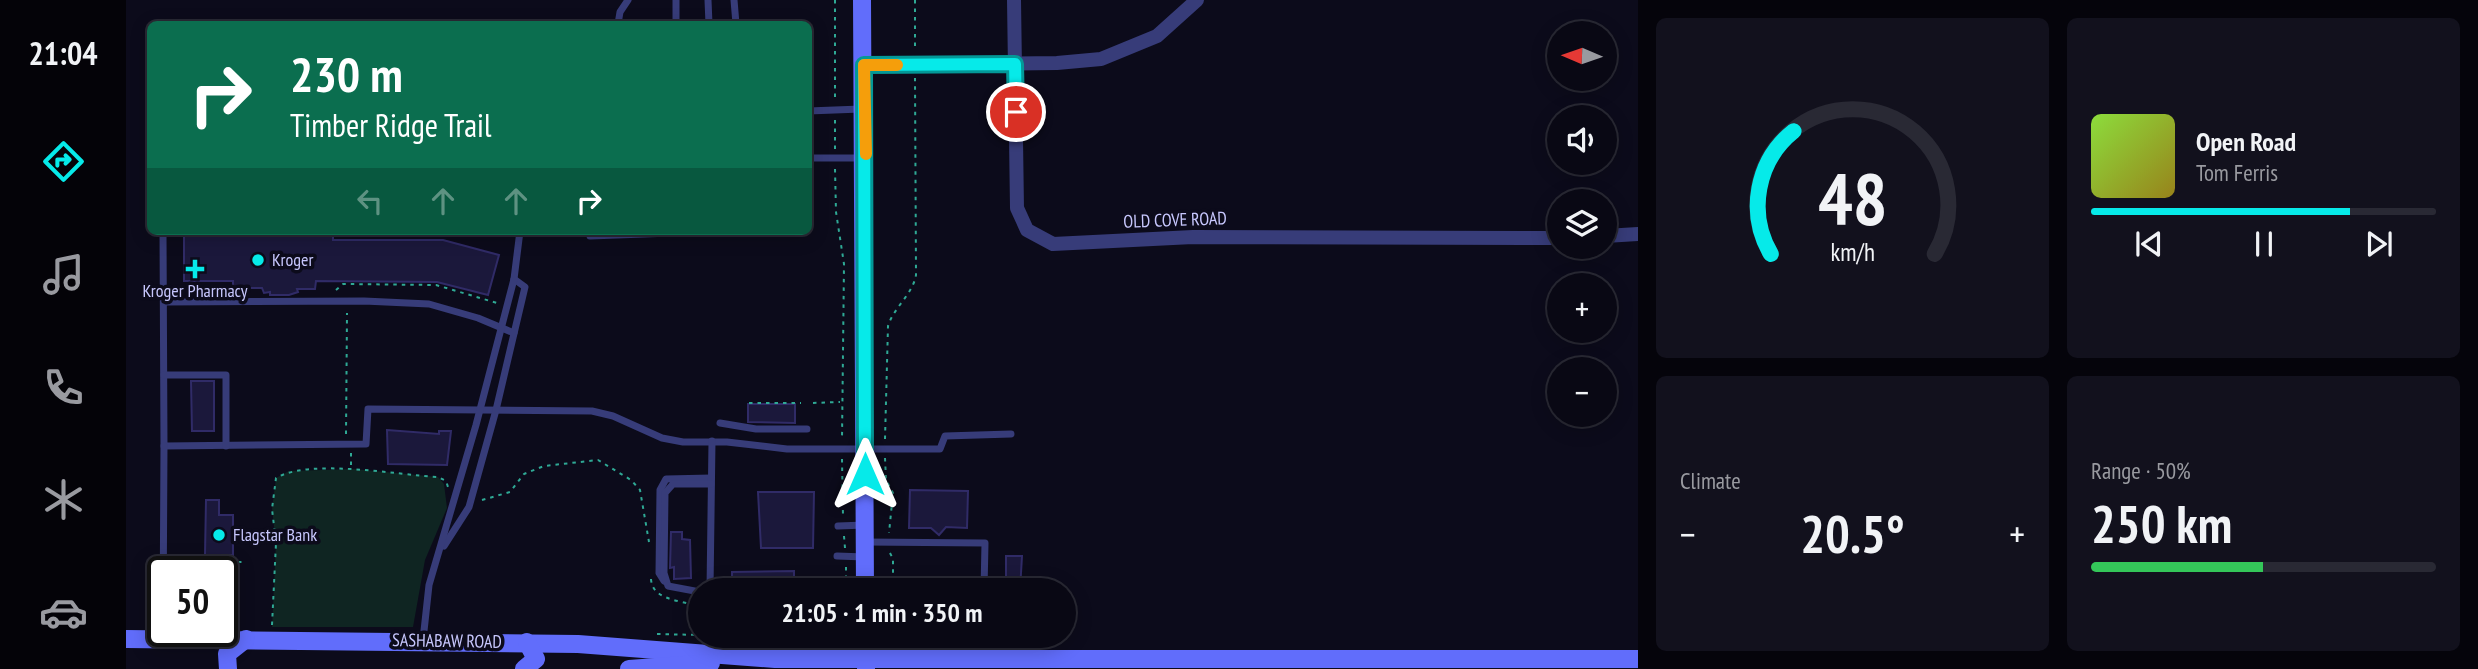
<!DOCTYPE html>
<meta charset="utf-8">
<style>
body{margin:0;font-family:"PT Sans Narrow",sans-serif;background:#12111d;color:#f1f3f6;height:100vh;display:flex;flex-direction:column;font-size:26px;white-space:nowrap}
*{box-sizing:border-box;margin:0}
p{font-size:23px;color:#999aa0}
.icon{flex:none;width:38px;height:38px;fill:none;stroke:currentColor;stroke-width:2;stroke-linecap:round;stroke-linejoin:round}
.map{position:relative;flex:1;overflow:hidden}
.sheet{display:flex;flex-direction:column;gap:18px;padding:18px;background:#05040b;width:840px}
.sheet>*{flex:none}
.banner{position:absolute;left:21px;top:21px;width:665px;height:214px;border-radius:10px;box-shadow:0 4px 18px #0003,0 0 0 2px #292934;background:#0b6e4f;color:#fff;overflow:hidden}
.needle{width:46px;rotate:272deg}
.controls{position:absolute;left:1421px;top:21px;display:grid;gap:14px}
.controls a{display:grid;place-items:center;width:70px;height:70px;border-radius:50%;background:#090814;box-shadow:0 4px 18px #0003,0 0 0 2px #292934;font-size:35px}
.speed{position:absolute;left:21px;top:556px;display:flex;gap:14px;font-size:35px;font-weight:700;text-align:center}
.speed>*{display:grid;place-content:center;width:91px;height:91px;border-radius:50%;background:#090814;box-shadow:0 4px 18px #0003,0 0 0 2px #292934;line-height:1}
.speed .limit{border:4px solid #111;border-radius:10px;background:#fff;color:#111}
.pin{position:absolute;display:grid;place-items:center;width:60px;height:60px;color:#fff;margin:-30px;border:4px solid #fff;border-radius:50%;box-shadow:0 2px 7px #0007}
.me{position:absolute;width:77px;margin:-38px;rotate:0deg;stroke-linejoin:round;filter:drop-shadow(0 0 5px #0008)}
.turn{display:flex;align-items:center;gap:24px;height:147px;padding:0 28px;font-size:32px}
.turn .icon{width:91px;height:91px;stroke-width:2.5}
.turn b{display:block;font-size:49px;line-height:60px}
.lanes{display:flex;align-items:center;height:66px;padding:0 28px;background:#0003;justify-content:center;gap:35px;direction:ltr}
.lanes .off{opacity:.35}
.big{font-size:52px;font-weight:800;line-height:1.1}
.sheet .tile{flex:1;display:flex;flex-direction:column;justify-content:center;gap:10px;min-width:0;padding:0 24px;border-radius:10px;background:#12111d}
.sheet .dial{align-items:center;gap:0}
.dial svg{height:182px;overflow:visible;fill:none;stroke:#292934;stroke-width:7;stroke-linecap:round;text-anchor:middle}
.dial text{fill:#f1f3f6;stroke:none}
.song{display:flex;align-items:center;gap:21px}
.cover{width:84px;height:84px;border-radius:10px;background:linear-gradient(135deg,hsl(90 70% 55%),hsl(50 70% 35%))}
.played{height:7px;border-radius:4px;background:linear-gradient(90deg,#06eae9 75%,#292934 75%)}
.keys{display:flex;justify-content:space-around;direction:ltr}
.heat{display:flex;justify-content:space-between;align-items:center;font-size:38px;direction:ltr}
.charge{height:10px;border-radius:5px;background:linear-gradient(90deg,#34c759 50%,#292934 0)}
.sheet .tiles{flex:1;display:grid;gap:18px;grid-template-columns:repeat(2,1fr)}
.trip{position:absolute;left:562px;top:578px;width:388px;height:70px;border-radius:35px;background:#090814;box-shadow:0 4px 18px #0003,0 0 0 2px #292934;font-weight:800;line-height:70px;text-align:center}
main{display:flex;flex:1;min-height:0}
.tab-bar{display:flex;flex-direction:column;width:126px;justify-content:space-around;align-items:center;background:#040308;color:#999aa0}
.tab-bar .icon{width:49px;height:49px}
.tab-bar .on{color:#06eae9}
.tab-bar b{font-size:32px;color:#f1f3f6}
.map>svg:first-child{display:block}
.green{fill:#0f2522}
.building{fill:#1b183b;stroke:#302b67;stroke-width:2}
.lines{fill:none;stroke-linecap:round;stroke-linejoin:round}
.path{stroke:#2fa995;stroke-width:2;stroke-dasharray:3.5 5;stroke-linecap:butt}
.lane{stroke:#373c79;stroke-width:7}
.street{stroke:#373c79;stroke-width:14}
.secondary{stroke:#616dfb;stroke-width:18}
.route-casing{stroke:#049897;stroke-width:18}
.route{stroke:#06eae9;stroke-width:12}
.slow{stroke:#f59e0b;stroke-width:12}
.poi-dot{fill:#06eae9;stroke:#0c0b1b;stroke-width:2.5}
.labels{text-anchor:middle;stroke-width:7;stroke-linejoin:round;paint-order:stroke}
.street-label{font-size:18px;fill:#c7c7fd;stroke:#0c0b1b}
.poi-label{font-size:18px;fill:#c7c7fd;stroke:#0c0b1b;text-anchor:start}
</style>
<main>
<nav class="tab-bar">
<b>21:04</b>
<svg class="icon on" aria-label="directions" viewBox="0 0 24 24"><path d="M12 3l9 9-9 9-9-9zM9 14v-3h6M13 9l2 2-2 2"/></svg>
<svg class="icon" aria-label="music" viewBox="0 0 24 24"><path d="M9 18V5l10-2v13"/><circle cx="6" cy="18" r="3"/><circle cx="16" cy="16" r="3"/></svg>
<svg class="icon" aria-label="phone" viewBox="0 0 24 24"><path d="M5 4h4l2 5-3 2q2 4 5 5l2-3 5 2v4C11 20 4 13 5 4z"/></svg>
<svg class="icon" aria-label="climate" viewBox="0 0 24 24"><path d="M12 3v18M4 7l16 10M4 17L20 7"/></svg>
<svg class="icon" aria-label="car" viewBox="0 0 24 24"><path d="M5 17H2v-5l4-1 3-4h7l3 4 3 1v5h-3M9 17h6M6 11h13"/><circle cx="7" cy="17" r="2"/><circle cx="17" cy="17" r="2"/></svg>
</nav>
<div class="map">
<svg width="1512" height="669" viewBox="0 0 1512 669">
<rect width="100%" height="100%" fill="#0c0b1b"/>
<!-- green -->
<polygon class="green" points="228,469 312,477 318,484 321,508 299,560 287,627 146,627 150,543 146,509 150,478 163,471"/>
<!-- building -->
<g class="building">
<polygon points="58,231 207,231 207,240 317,240 373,255 362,295 311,282 190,281 189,289 171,289 172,292 163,295 144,295 144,292 138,293 136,288 107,288 107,281 58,281"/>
<polygon points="65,381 88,381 88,431 66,431"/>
<polygon points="622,404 669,404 669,423 622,422"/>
<polygon points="261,430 313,434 313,431 325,431 321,465 262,464"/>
<polygon points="784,490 842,491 841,528 820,527 813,535 805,528 783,528"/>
<polygon points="632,492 688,492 687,548 635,548"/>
<polygon points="80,500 93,500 93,515 107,515 107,555 79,555"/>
<polygon points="545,532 556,532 556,539 564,540 565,578 548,579 548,567 544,568"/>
<polygon points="880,556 896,556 894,590 880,590"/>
<polygon points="668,571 668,590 606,590 606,572"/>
</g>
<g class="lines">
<!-- path -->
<g class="path">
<polyline points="709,0 709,100"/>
<polyline points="789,0 789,51"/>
<polyline points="709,149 709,120"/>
<polyline points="709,169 710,212 718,264 716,439"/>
<polyline points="55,290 110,291"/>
<polyline points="210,290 217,284 310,285 371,303"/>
<polyline points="623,403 675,403"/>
<polyline points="687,403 714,402"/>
<polyline points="220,434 221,313"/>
<path d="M759,439L762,326C768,307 787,294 790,275L789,78"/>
<polyline points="225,453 225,468"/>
<polyline points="759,458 760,480 767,493 763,533"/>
<polyline points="716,459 717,516"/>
<polyline points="356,500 384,492 398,474 418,466 472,460 505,480 514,490 523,542"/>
<polyline points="718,536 719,548"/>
<polyline points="764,553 767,559 767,590"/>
<polyline points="720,567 720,590"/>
<polyline points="53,572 54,562 116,562"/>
<path d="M525,579C526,598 549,600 564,604L567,615H571L568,635"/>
<path d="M146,625L150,543L146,509L150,478C184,458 271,475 312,477L320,481L322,487"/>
<polyline points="531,634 574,635"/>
<polyline points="719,635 719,643"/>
<polyline points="755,635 763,636 764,643"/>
<polyline points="763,636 789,635"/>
<polyline points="593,637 633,640"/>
<polyline points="659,641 705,640 716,635"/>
</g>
<!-- lane -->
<g class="lane">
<polyline points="550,0 550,24"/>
<polyline points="582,0 583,24"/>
<polyline points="608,0 610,24"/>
<polyline points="492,24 494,12 502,0"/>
<polyline points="682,111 735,109"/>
<polyline points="682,158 735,158"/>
<polyline points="37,231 38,446 240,444 242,409 466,411 487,416 536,438 557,442 601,442 661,449 814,449 819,436 885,434"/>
<polyline points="464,231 464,236 599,231"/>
<polyline points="38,302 238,301 303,304 352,318 388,333"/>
<polyline points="38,375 100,375 100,446"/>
<polyline points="594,423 630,429 681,429"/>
<polyline points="712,526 739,525"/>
<polyline points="739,542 859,543 858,590"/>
<polyline points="318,546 343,507 370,410 399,287 388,279"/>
<polyline points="711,556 739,557"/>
<polyline points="538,581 533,573 534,490 540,479 585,478"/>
<polyline points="584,590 586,441"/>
<polyline points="574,592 542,586 538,573 539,493 547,484 585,484"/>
<polyline points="37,628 38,446"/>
<polyline points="648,635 649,658"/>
<polyline points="861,635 862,659"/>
<polyline points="297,640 303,585 350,425 388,279 394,231"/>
<polyline points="583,653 583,635"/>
<polyline points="641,659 641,635"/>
</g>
<!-- street -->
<g class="street">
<polyline points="888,0 891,208 901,230 927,244 1067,237 1433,238"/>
<polyline points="738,65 931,63 975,59 1031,36 1071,0"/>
<polyline points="1479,236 1512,234"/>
</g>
<!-- secondary -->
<g class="secondary">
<polyline points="736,0 739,590"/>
<polyline points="740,635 740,669"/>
<polyline points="0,639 452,644 649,659 1512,659"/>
<polyline points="102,669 101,654 120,639"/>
<polyline points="398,669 410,659 401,642"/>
<polyline points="503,669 585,663"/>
</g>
</g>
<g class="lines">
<defs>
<polyline id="route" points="739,474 738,65 889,64 890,112"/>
</defs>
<!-- route casing -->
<use href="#route" class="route-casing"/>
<!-- route -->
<use href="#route" class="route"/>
<!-- slow -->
<polyline class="slow" points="740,154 738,65 771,65"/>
</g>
<!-- markers -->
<g class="poi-dot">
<circle cx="132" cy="260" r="7"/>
<path d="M65.5 258.5h7v7h7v7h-7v7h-7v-7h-7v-7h7z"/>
<circle cx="93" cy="535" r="7"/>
</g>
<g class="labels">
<!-- street labels -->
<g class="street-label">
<text transform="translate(1049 220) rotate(-2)" y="6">OLD COVE ROAD</text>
<text transform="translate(321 641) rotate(1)" y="6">SASHABAW ROAD</text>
</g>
<!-- poi labels -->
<g class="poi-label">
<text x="146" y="266">Kroger</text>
<text x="69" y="297" text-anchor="middle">Kroger Pharmacy</text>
<text x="107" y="541">Flagstar Bank</text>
</g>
</g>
</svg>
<div class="controls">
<a><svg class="needle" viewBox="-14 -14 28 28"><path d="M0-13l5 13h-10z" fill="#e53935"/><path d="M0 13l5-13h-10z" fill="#999aa0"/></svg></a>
<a><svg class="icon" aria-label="sound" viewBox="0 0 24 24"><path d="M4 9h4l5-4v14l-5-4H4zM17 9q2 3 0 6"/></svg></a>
<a><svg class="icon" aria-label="layers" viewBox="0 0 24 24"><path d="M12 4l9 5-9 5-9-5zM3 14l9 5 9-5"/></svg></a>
<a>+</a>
<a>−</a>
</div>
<div class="speed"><div class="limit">50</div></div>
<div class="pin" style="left:890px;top:112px;background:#d93025"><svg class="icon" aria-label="arrive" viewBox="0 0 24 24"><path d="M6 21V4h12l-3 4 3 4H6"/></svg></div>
<svg class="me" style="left:739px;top:474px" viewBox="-20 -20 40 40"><path d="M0-17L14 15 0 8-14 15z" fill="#06eae9" stroke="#fff" stroke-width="4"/></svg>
<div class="trip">21:05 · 1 min · 350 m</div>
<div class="banner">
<div class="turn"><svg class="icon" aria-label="right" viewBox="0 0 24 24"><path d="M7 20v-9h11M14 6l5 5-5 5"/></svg><div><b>230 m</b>Timber Ridge Trail</div></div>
<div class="lanes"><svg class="icon off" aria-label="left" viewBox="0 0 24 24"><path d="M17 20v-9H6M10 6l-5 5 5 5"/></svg><svg class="icon off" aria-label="ahead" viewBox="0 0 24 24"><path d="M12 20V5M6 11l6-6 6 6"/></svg><svg class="icon off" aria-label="ahead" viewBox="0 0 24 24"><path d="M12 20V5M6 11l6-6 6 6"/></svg><svg class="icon" aria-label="right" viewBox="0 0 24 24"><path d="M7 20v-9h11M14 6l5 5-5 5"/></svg></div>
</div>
</div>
<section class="sheet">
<div class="tiles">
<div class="tile dial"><svg viewBox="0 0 100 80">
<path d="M14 69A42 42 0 1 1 86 69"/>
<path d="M14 69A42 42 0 0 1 24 15" stroke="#06eae9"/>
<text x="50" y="56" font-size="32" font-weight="700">48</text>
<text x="50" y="72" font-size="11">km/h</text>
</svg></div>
<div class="tile">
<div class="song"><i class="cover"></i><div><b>Open Road</b><p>Tom Ferris</p></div></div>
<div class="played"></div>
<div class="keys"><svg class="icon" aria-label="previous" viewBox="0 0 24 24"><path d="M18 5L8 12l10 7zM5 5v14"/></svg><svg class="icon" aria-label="pause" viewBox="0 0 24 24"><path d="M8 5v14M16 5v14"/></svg><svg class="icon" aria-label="next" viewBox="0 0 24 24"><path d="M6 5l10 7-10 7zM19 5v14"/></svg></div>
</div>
<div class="tile"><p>Climate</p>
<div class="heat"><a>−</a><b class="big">20.5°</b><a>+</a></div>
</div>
<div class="tile"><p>Range · 50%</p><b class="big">250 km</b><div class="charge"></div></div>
</div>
</section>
</main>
